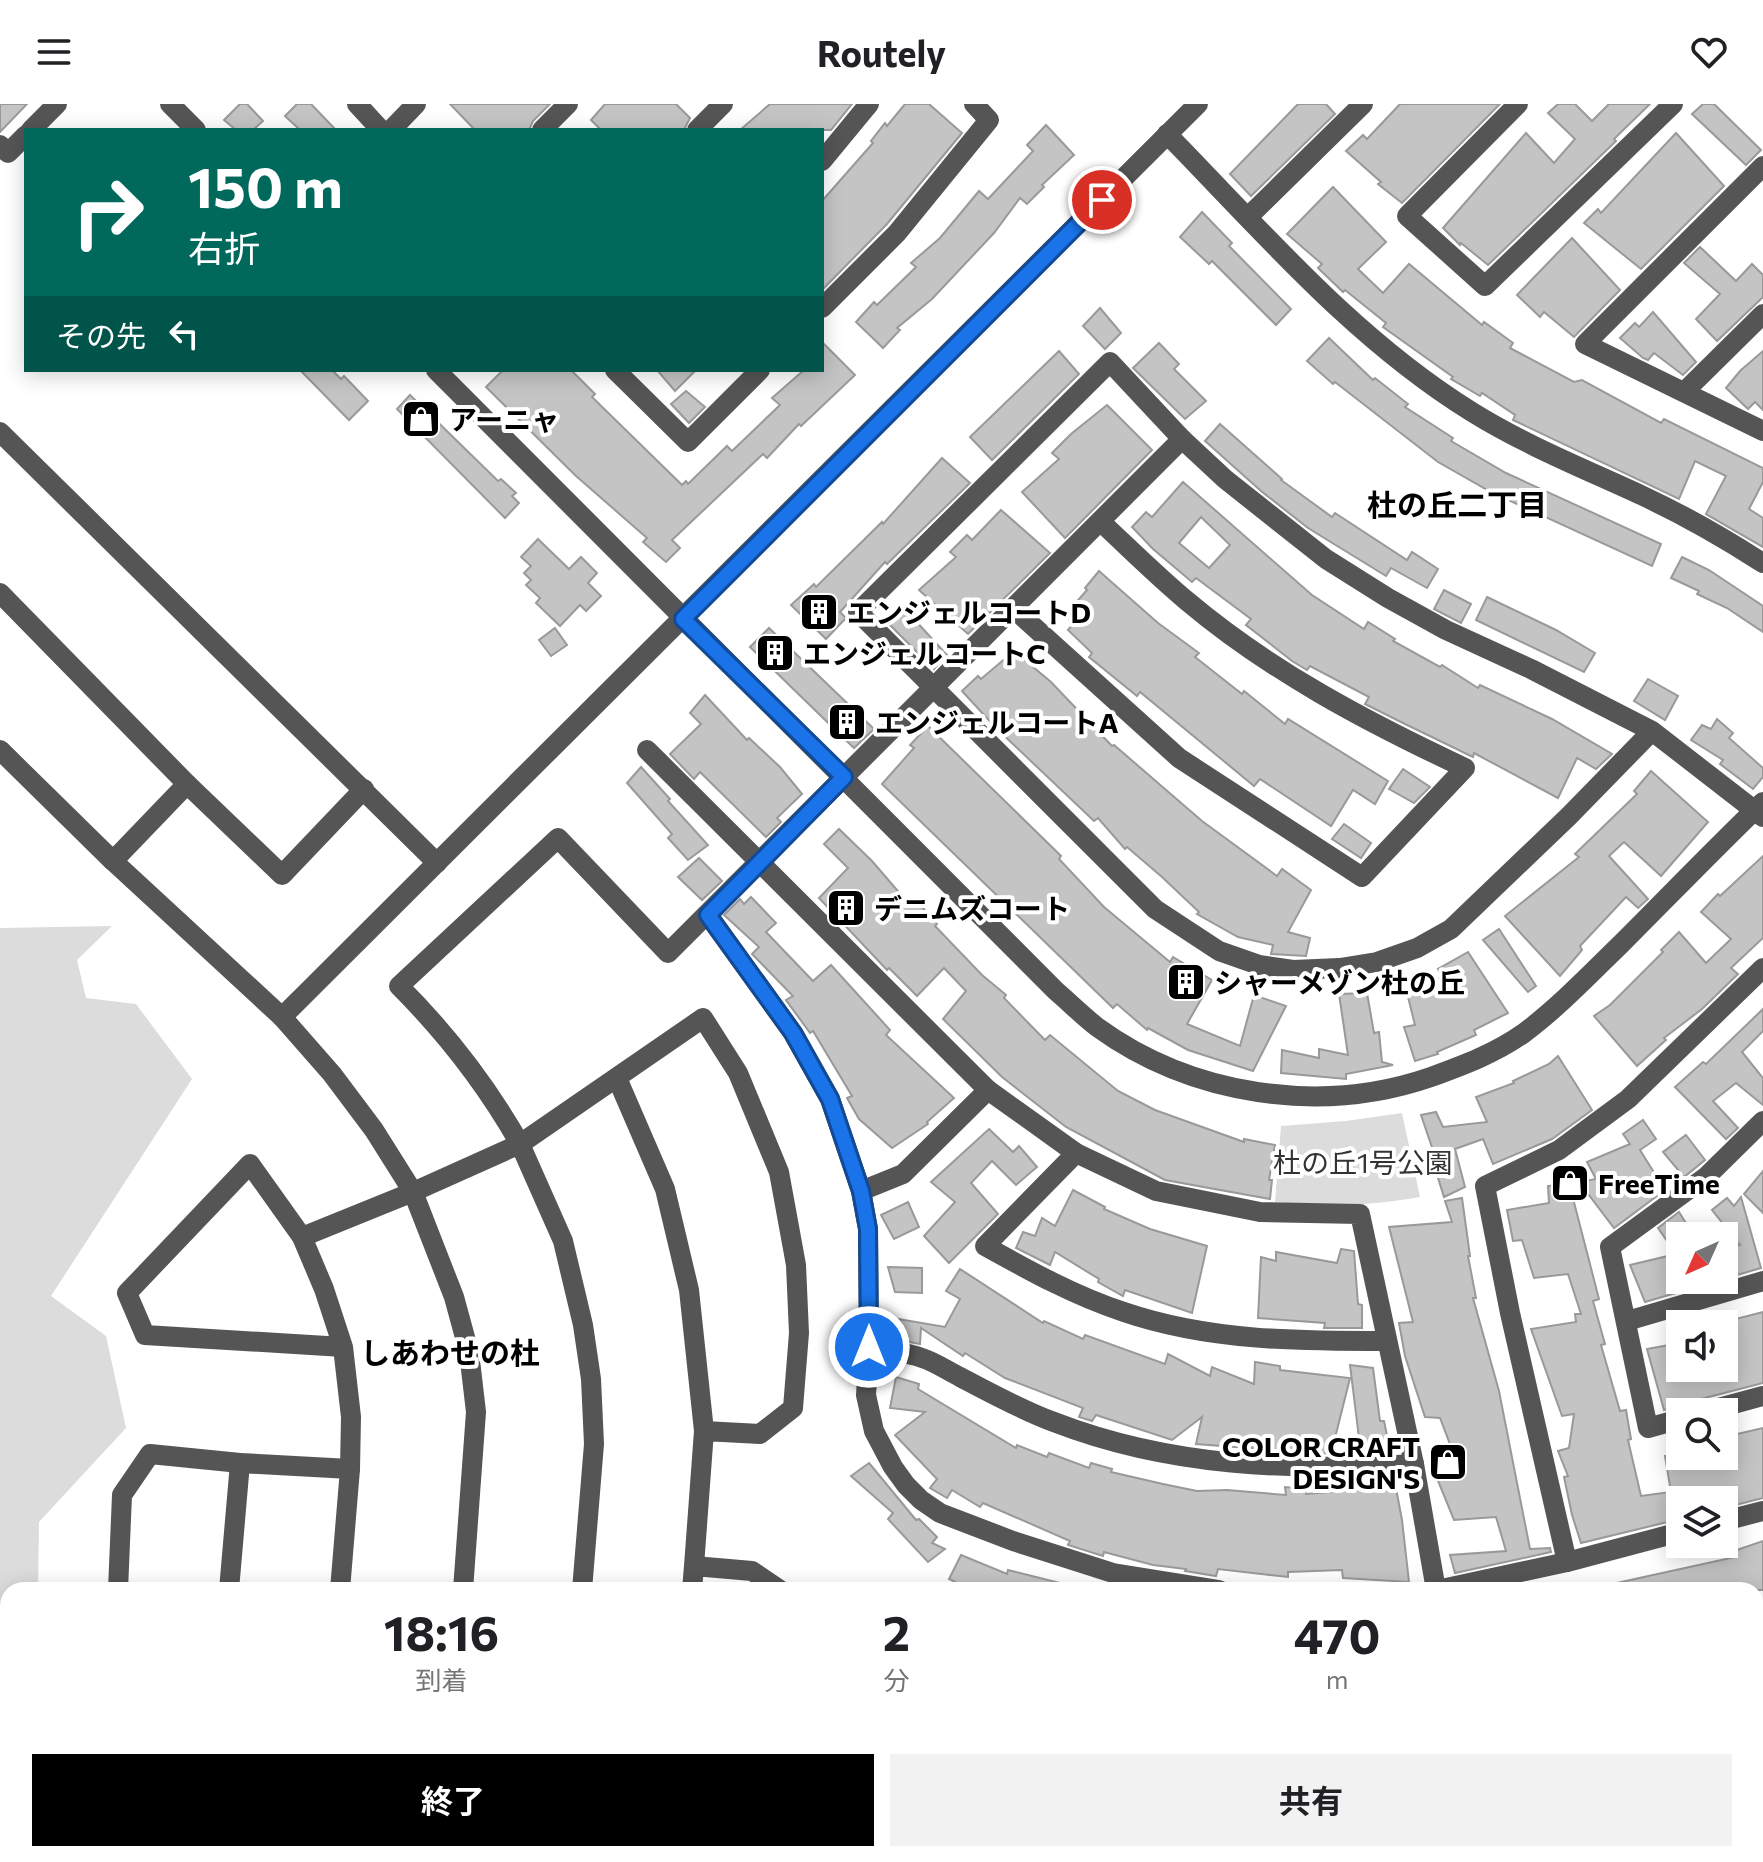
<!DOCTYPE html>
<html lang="ja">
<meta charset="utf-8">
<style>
body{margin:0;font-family:Commissioner,"Noto Sans JP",sans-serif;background:#f2f2f2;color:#202124;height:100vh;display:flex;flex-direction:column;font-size:30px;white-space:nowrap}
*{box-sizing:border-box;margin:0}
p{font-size:26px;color:#757577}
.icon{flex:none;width:44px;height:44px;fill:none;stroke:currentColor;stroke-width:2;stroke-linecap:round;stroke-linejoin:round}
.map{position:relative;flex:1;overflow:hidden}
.drawer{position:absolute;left:0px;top:1478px;width:1764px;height:280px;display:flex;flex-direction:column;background:#fff;border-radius:24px 24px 0 0;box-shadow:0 4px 20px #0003}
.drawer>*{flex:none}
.hud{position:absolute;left:24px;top:24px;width:800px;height:244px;border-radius:0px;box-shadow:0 4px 20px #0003;background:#00695c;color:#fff;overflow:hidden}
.needle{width:52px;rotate:225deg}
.fabs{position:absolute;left:1666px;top:1118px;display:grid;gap:16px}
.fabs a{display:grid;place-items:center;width:72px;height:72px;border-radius:0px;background:#fff;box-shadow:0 4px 20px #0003;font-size:40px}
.pin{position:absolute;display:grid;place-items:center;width:68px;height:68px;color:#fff;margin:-34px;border:4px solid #fff;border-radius:50%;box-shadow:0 2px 8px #0007}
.me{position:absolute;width:88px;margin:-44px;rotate:0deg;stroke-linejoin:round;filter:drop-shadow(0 0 6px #0008)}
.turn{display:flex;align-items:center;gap:28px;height:168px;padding:0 32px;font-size:36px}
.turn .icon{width:104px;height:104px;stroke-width:2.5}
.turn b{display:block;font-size:56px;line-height:68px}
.then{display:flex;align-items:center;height:76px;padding:0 32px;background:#0003;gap:16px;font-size:30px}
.eta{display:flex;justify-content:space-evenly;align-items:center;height:136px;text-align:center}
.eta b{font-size:48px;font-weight:700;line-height:56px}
.primary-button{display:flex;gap:16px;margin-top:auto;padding:16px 32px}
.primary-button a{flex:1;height:92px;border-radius:0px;background:#000;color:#fff;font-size:32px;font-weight:700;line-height:92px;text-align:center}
.primary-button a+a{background:#f2f2f2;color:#202124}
header{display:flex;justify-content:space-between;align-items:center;height:104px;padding:0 32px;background:#fff;font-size:36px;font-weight:700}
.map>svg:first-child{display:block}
.green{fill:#dcdcdc}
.building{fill:#c4c4c4;stroke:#999;stroke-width:2;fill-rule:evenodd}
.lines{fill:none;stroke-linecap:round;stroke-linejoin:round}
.minor{stroke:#555;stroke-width:20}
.route-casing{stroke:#114b97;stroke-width:20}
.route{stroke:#1a73e8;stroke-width:14}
.labels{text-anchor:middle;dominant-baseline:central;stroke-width:8;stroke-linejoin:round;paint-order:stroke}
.poi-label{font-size:28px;font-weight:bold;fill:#000;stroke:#fff;text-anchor:start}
.park-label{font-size:28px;fill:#333;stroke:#fff}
.neighbourhood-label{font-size:30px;font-weight:bold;fill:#000;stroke:#fff}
</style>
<header><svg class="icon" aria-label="menu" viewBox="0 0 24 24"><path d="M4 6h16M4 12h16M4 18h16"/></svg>Routely<svg class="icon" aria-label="heart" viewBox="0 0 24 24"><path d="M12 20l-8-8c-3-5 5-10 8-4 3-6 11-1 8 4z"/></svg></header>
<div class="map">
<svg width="1763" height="1758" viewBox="0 0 1763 1758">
<rect width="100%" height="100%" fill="#fff"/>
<g class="green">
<path d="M112,822L77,856L86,894L136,900L192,975L51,1192L106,1232L126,1324L39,1418L38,1486H8V1750H293L295,1758H0V824Z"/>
<path d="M1402,1009L1420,1093C1369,1102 1326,1103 1275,1098L1281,1022L1346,1017Z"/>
<path d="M967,1750H1109L1108,1758H963Z"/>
</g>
<g class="building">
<path d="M0,0H27L0,28Z"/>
<path d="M240,0H247L263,17L253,26H236L224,16Z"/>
<path d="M297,0H311L336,26H300L285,12Z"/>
<path d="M450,0H550L533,17L529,26H475Z"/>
<path d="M605,0H676L690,14L684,26H601L591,16Z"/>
<path d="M770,0H852L831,26H740Z"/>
<path d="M905,0H929L962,29L887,120L822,186V97L873,39L871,37L885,19L887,22Z"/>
<path d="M1298,0H1326L1335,10L1251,92L1230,70Z"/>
<path d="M1400,0H1500L1402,99L1378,80L1381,78L1346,47L1363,31L1367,35Z"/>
<path d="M1558,0H1575L1592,17L1609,0H1650L1614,35L1616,37L1488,161L1461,139L1460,141L1443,124L1526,29L1554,59L1575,35L1548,9Z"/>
<path d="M1703,0H1714L1761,46L1746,61L1692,10Z"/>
<path d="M1046,21L1074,51L1042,81L1044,83L1027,100L1020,94L994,129L932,195L897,224L900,226L883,244L856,218L874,198L877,201L916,163L911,159L940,134L979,87L988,95L1033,47L1027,41Z"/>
<path d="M1676,29L1724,82L1641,165L1584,119L1598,105L1601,109Z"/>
<path d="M1333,83L1386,138L1358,165L1383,189L1409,160L1482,221L1484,218L1513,239L1510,244L1574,278L1582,276L1661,319L1664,315L1763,364V378L1749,405L1763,414V443L1706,410L1726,372L1695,357L1679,395L1513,316L1515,311L1482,289L1480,292L1451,275L1453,273L1383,223L1386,219L1345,186L1343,188L1318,164L1322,160L1287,130Z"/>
<path d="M1202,108L1232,139L1229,142L1291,205L1276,221L1212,157L1209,160L1180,133Z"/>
<path d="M1572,134L1620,186L1574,233L1544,208L1540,213L1517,191Z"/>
<path d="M1700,143L1736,177L1752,160L1763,171V193L1717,237L1696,215L1720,190L1684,159Z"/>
<path d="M1100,204L1121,229L1105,245L1083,222Z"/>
<path d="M1653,208L1696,258L1683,271L1654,249L1648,256L1643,254L1620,234L1635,219L1639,223Z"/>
<path d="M1329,234L1373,276L1375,274L1408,300L1405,303L1453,334L1451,337L1506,369L1661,440L1652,462L1491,388L1438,358L1335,278L1333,280L1307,257Z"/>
<path d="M822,238L855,271L801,322L799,320L767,354L763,350L672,436L680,444L666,458L643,438L647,434L576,372L486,283L503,266H571L595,290L592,293L682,381L686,377L688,380L727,342L732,347L780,301L772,294L804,266H822Z"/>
<path d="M1159,239L1179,260L1174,265L1206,297L1185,315L1133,264Z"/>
<path d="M1059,247L1079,270L992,356L970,333Z"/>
<path d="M1763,247V306L1755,298L1748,305L1726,284L1740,267Z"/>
<path d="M300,266H332L341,275L344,272L368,297L349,316Z"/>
<path d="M657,266H696L675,287Z"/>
<path d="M686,287L705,303L689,319L671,300Z"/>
<path d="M410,291L498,377L501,375L516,389L512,392L519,399L505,414L397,305Z"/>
<path d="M1107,301L1152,346L1065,434L1022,388L1059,355L1052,349L1071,330Z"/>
<path d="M1220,320L1282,375L1281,376L1332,413L1335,409L1407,456L1412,448L1438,465L1427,484L1391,464L1386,472L1308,424L1261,387L1205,337Z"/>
<path d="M942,354L970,379L887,460L885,458L840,508L846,514L826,535L791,501L814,480L816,483L882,418L883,420Z"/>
<path d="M1183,378L1312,491L1364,525L1368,518L1395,535L1393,537L1440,563L1442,561L1478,584L1480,581L1552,615L1612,650L1596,665L1577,654L1558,694L1474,649L1473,653L1403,619L1365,600L1369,593L1310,562L1307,566L1292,557L1246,521L1251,515L1196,474L1192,478L1153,445L1132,423L1146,408L1152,413ZM1201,413L1230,441L1209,464L1179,439Z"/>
<path d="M1001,406L1050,449L968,530L919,486L956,453L950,448L967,431L972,436Z"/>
<path d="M538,435L569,465L581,453L597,469L588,479L601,492L586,507L580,501L560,522L536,499L540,494L526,481L531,476L524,469L531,462L521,453Z"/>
<path d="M1682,453L1709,466L1763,502V528L1727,504L1697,490L1699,487L1671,474Z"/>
<path d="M1099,467L1158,519L1199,549L1195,553L1242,590L1244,587L1285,620L1288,615L1388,677L1375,700L1353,686L1331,722L1260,675L1254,682L1140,588L1137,592L1089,553L1092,549L1068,526L1073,520L1065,511L1087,486L1085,484Z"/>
<path d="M1444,486L1471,500L1461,519L1434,505Z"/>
<path d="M1487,493L1556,526L1595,549L1584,568L1476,516Z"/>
<path d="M902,502L947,551L934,565L886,517Z"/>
<path d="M555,524L567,541L551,552L539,536Z"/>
<path d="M769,524L874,625L854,644L750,543Z"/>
<path d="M1014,547L1051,578L1112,642L1114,641L1202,717L1277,772L1282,765L1311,786L1288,828L1310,834L1306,852L1271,850L1273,841L1238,833L1197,810L1199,808L1162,773L1127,743L1125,745L1098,714L1094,717L996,624L962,587L978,572L981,575Z"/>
<path d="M1648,575L1678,592L1665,616L1634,597Z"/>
<path d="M705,591L747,636L749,634L780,663L802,690L777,714L781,718L766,733L700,668L694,675L670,650L701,620L690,609Z"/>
<path d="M1717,615L1733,629L1729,634L1763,664V673L1753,685L1720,660L1723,656L1691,636L1702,621L1711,625Z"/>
<path d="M928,622L1061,752L1059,755L1104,803L1170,858L1173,853L1212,876L1187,920L1240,942L1254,891L1286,902L1253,967L1188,946L1148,924L1147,926L1117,900L1113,904L882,680L914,644L910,641Z"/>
<path d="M641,663L670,695L668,697L708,741L688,756L668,734L672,730L627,679Z"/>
<path d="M1403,665L1430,683L1414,699L1389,685Z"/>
<path d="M1651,667L1708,718L1661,772L1624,738L1609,752L1648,795L1638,804L1626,793L1580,842L1582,846L1560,872L1505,812L1579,753L1575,750L1637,690L1634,687Z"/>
<path d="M1344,720L1371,739L1361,754L1332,735Z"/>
<path d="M839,725L872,757L909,800L915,795L937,820L935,822L982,871L1006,891L1004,894L1045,936L1050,931L1118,987L1155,1006L1244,1038V1035L1275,1041L1269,1076H1272L1270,1095L1165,1076L1066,1023L1002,973L943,915L966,887L944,864L917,892L889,864L887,866L819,794L848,764L824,740Z"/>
<path d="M1763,752V834L1731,864L1738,870L1702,905L1664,934L1666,936L1637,962L1594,912L1610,901L1663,848L1661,846L1679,828L1706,859L1731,835L1701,808L1718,790L1720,792Z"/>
<path d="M699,754L722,777L702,796L678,773Z"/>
<path d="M751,793L776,819L766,828L813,877L831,861L890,926L886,931L954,994L927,1018L928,1020L892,1044L859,1015L847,994L852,992L813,927L810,929L786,896L793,892L752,850L759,843L724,811L740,795L744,800Z"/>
<path d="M1499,825L1536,882L1528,888L1483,836Z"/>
<path d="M1468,848L1508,909L1474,926L1476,931L1437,948L1438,950L1415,957L1404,923L1415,921L1406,885L1442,873L1438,865Z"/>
<path d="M1367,889L1374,929L1379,928L1382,958L1393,961L1346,970V975L1281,969L1282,946L1319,954V945L1348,951L1339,890Z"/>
<path d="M1763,905V927L1742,948L1763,974V1001L1736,979L1713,997L1738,1024L1726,1035L1675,983L1703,958L1706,960Z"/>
<path d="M1558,952L1592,1006L1552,1035L1493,1060L1483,1035L1455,1045L1465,1083L1444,1093L1433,1058H1437L1421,1011L1436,1008L1443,1023L1487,1018L1476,993L1514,979L1513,977L1549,960Z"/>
<path d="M1643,1016L1656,1035L1640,1046L1665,1086L1614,1124L1579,1078L1596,1075L1587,1058L1630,1040L1623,1030Z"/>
<path d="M989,1025L1013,1048L1019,1042L1037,1063L1016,1081L992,1057L971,1079L998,1110L949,1159L924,1132L955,1098L931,1078Z"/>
<path d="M1686,1031L1705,1056L1684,1073L1663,1048Z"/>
<path d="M1763,1067V1109L1744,1090Z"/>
<path d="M1569,1079L1599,1195L1593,1197L1605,1240L1601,1241L1620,1307L1626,1306L1631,1335L1628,1336L1641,1392L1671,1388L1665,1352H1724V1333L1763,1324V1394L1724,1404V1396H1680V1415L1581,1439L1572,1411L1564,1373L1568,1372L1558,1347L1569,1344L1574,1310L1562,1312L1531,1225L1576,1218L1575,1210H1581L1568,1170L1534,1174L1522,1136L1513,1137L1507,1106L1549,1099L1548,1082Z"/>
<path d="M1073,1086L1105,1103L1104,1105L1150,1125L1207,1142L1192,1209L1125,1186L1123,1192L1098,1178L1099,1175L1055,1148L1050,1161L1016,1144L1023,1128L1035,1132L1042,1114L1055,1122Z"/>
<path d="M1741,1093L1761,1164L1737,1171L1727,1143L1740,1141L1712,1106L1727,1094L1734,1102Z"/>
<path d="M1462,1094L1470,1152H1468L1476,1194H1473L1499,1287L1530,1445L1550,1444L1551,1448L1455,1469L1450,1451L1506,1447L1496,1413L1454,1416L1434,1367L1431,1345L1451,1343L1440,1314L1425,1313L1405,1252L1399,1219L1413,1218L1389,1123L1452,1118L1445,1097Z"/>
<path d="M908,1098L919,1123L894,1135L881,1111Z"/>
<path d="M1679,1108L1694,1132H1680V1176H1720L1645,1198L1630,1161L1676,1150L1658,1124Z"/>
<path d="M1341,1145L1354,1147L1358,1200L1362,1201V1224H1324L1325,1219L1258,1214L1261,1153L1276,1157V1148L1337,1159Z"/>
<path d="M888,1163L922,1164V1189L895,1188Z"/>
<path d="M960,1165L1043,1219L1044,1217L1083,1235L1085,1231L1165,1260L1168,1250L1210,1272L1212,1263L1254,1280L1255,1258L1280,1262V1266L1350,1274L1331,1350L1196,1340L1202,1313L1172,1336L1096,1311L1092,1317L1079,1313L1083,1304L1005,1274L965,1249L963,1252L921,1224L920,1240L889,1234L892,1214L945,1223L960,1195L946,1187Z"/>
<path d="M1763,1208V1279L1701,1295L1686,1304L1677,1302L1664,1306L1647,1245L1680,1239V1264H1688L1690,1272L1724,1264V1218Z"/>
<path d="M1350,1261L1373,1264L1380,1317H1384L1389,1341L1360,1342Z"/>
<path d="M896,1273L919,1280L918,1285L1016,1344L1017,1341L1047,1353L1049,1349L1089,1364L1091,1359L1112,1365L1111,1368L1163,1380L1197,1387L1227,1386L1286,1391L1285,1383L1306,1385V1390L1370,1385L1369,1381L1395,1379L1402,1416L1409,1478L1343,1474L1342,1466L1288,1468V1473L1218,1465L1216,1472L1185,1467L1186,1465L1153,1461L1104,1448L1103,1452L1068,1441L1070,1437L983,1399L980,1403L952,1386L947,1394L930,1384L937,1375L895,1331L925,1308L890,1304Z"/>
<path d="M869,1359L916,1416L919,1415L937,1433L932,1439L945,1445L928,1458L888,1415L893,1409L851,1372Z"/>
<path d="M1763,1437V1486H1613L1612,1480L1735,1453L1734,1447Z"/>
<path d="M961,1451L1007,1470L1008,1466L1064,1480L1063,1486H972L949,1475Z"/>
</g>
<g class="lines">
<g class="minor">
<path d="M170,0L196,26"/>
<path d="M357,0L381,26"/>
<path d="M1518,0L1407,112L1485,182L1673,0"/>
<path d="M31,26L57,0"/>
<path d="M391,26L416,0"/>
<path d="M542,26L568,0"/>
<path d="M697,26L723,0"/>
<path d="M1167,30C1263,128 1354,235 1472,308C1525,341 1585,365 1641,391C1684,411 1724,434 1763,459"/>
<path d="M0,41L8,49L26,31"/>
<path d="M822,57L869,0"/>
<path d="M1763,62L1585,240L1763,327"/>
<path d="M1248,113L1363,0"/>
<path d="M822,204L897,129L989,16L974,0"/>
<path d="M436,266L1056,887C1070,899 1083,912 1097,923C1192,992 1321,1011 1431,973C1464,961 1496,949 1524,929C1560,902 1590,870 1622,839C1669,792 1715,744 1763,698"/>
<path d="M615,266L688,338L760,266"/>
<path d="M1684,288L1763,210"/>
<path d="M0,328L437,759"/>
<path d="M0,489L187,680"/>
<path d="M1014,505L1179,654L1362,773L1465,664C1367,618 1270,567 1187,497C1157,472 1129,444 1101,418"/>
<path d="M1652,627L1569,712L1451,825L1417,844L1377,858L1340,864L1293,866L1259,861L1219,847L1155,805L858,508L1110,258L1182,335L1225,375L1326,455L1388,494L1446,526L1531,565L1652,627L1763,713"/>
<path d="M0,646L113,757L282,913"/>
<path d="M647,646L988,986L903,1070L861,1087"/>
<path d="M113,757L187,680L282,771L364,685"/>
<path d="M708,811L793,929L830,995L861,1087L868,1125L869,1243L866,1291L874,1327L893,1363L906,1381L921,1396L940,1409L1013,1437L1113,1469L1219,1486"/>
<path d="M617,974L665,1085L689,1186L704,1327"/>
<path d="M988,986L1076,1049L1156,1087L1260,1108L1360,1110L1414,1360L1436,1486"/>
<path d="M1076,1049L985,1142C1030,1167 1075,1192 1124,1208C1209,1237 1298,1237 1386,1237"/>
<path d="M302,1133L413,1088L520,1040L563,1137L583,1221L591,1275L594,1340L582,1486"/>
<path d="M1627,1217L1763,1177"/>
<path d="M343,1243L145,1231L127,1189L250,1060L302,1133L324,1185L343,1243L351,1313L350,1365"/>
<path d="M869,1243C886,1247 906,1248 922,1254C935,1258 948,1267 960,1273C991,1289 1021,1306 1054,1318C1170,1363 1291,1367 1414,1360"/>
<path d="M1704,1308L1763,1292"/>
<path d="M1680,1315L1648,1324L1610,1143L1707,1072L1763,1017"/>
<path d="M1724,1417L1763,1407"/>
<path d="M1567,1458L1510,1209L1485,1082L1559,1046L1628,995L1763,864"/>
<path d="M694,1462L704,1327L760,1330L793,1304L799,1229L796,1161L779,1068L738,969L703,914L520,1040C487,982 446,929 399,882L558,734L668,849L1182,335"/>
<path d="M118,1486L122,1391L150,1350L240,1359L350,1365L340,1486"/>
<path d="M229,1486L240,1359"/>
<path d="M463,1486L476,1308L469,1248L454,1193L413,1088L374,1026L332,970L282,913L1198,0"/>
<path d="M692,1486L694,1462L752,1467L780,1486"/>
<path d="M1437,1486L1567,1458L1680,1428"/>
<path d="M1756,1531L1763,1529"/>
<path d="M1756,1657L1763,1654"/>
<path d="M385,1758L425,1750"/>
<path d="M669,1758L670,1750"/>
<path d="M782,1758L783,1750"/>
<path d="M895,1758L896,1750"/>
</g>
</g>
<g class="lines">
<defs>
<path id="route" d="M869,1243L868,1125L861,1087L830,995L793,929L708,811L844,673L683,515L1102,96"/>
</defs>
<use href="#route" class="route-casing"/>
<use href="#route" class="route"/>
</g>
<defs>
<symbol id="shop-square" viewBox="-11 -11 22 22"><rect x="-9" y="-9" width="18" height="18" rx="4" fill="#000" stroke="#fff"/><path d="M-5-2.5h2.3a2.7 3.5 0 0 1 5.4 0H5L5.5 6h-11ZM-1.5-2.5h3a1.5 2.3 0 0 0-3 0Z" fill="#fff"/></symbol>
<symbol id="building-square" viewBox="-11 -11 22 22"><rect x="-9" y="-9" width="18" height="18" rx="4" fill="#000" stroke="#fff"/><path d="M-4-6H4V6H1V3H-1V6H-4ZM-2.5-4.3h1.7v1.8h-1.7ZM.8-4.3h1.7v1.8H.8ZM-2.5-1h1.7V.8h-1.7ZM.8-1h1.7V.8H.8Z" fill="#fff"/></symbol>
</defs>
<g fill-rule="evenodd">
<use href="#shop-square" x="399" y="293" width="44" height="44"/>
<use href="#building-square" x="797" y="486" width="44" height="44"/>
<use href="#building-square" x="753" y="527" width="44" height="44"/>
<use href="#building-square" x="825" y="596" width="44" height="44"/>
<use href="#building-square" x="824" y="782" width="44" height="44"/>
<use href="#building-square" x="1164" y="856" width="44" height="44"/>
<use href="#shop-square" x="1548" y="1057" width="44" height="44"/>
<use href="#shop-square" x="1426" y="1336" width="44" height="44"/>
</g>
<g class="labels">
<g class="poi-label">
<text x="449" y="315">アーニャ</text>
<text x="847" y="508">エンジェルコートD</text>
<text x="803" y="549">エンジェルコートC</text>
<text x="875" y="618">エンジェルコートA</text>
<text x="874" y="804">デニムズコート</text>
<text x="1214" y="878">シャーメゾン杜の丘</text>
<text x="1598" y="1079">FreeTime</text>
<text x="1420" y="1342" text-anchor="end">COLOR CRAFT<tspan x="1420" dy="32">DESIGN'S</tspan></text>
</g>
<g class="park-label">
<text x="1363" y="1058">杜の丘1号公園</text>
</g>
<g class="neighbourhood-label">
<text x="1457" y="399">杜の丘二丁目</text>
<text x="450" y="1247">しあわせの杜</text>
</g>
</g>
</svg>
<div class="fabs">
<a><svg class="needle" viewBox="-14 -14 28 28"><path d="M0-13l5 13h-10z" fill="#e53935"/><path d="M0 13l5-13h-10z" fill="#757577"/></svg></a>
<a><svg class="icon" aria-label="sound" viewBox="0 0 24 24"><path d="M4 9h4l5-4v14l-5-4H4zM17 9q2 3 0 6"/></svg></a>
<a><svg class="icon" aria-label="search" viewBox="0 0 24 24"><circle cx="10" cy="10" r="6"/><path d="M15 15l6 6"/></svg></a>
<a><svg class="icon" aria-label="layers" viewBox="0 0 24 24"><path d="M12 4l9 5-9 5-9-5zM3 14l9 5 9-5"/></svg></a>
</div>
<div class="pin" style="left:1102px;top:96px;background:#d93025"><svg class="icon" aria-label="arrive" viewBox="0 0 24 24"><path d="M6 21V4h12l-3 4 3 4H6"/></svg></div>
<svg class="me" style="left:869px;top:1243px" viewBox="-20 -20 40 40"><circle r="17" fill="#1a73e8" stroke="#fff" stroke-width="3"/><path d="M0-11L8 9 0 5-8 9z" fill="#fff"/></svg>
<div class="hud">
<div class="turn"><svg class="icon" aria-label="right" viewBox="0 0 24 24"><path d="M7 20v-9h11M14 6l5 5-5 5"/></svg><div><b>150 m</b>右折</div></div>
<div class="then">その先<svg class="icon" aria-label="left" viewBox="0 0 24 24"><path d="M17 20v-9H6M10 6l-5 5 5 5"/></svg></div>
</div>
<section class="drawer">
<div class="eta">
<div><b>18:16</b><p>到着</p></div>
<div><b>2</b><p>分</p></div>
<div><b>470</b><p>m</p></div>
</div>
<div class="primary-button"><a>終了</a><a>共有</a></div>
</section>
</div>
